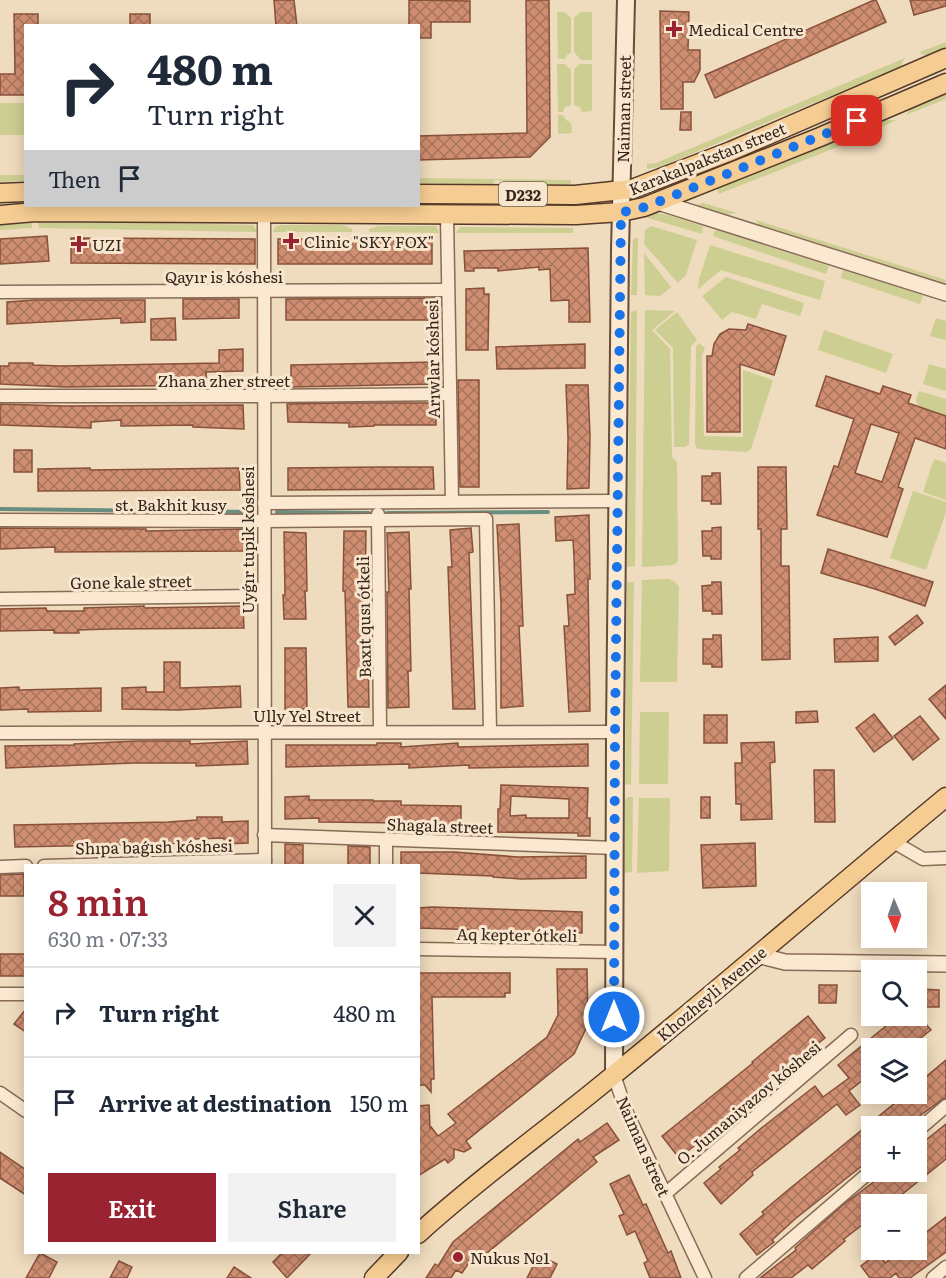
<!DOCTYPE html>
<meta charset="utf-8">
<style>
body{margin:0;font-family:Literata,serif;background:#f2f2f3;color:#1f2937;height:100vh;display:flex;flex-direction:column;font-size:22px;white-space:nowrap}
*{box-sizing:border-box;margin:0}
p{font-size:20px;color:#747a83}
.icon{flex:none;width:33px;height:33px;fill:none;stroke:currentColor;stroke-width:2;stroke-linecap:round;stroke-linejoin:round}
.map{position:relative;flex:1;overflow:hidden}
.sheet{position:absolute;left:24px;top:864px;width:396px;height:390px;display:flex;flex-direction:column;background:#fff;border-radius:0px;box-shadow:0 3px 15px #0003}
.sheet>*{flex:none}
.hud{position:absolute;left:24px;top:24px;width:396px;height:183px;border-radius:0px;box-shadow:0 3px 15px #0003;background:#fff;color:#1f2937;overflow:hidden}
.needle{width:39px;rotate:178deg}
.fabs{position:absolute;left:861px;top:882px;display:grid;gap:12px}
.fabs a{display:grid;place-items:center;width:66px;height:66px;border-radius:0px;background:#fff;box-shadow:0 3px 15px #0003;font-size:30px}
.pin{position:absolute;display:grid;place-items:center;width:51px;height:51px;color:#fff;margin:-26px;border-radius:12px;box-shadow:0 3px 9px #0006}
.me{position:absolute;width:66px;margin:-33px;rotate:0deg;stroke-linejoin:round;filter:drop-shadow(0 0 4px #0008)}
.turn{display:flex;align-items:center;gap:21px;height:126px;padding:0 24px;font-size:27px}
.turn .icon{width:78px;height:78px;stroke-width:2.5}
.turn b{display:block;font-size:42px;line-height:51px}
.then{display:flex;align-items:center;height:57px;padding:0 24px;background:#0003;gap:12px;font-size:22px}
.round{display:grid;place-items:center;flex:none;width:63px;height:63px;border-radius:0px;background:#f2f2f3}
.summary{display:flex;align-items:center;justify-content:space-between;height:102px;padding:0 24px}
h1{font-size:36px;font-weight:600;line-height:45px;color:#992331}
.cta{display:flex;gap:12px;margin-top:auto;padding:12px 24px}
.cta a{flex:1;height:69px;border-radius:0px;background:#992331;color:#fff;font-size:24px;font-weight:600;line-height:69px;text-align:center}
.cta a+a{background:#f2f2f3;color:#1f2937}
ul{padding:0;list-style:none}
li{display:flex;align-items:center;gap:18px;height:90px;padding:0 24px;border-top:2px solid #e0e1e3}
li div{flex:1}
li b{display:block;font-size:22px}
li em{font-style:normal}
.map>svg:first-child{display:block}
.grass{fill:#cdce91}
.lines{fill:none;stroke-linecap:round;stroke-linejoin:round}
.stream{stroke:#688e81;stroke-width:4}
.building{fill:url(#building-cross-hatch);stroke:#88513a;stroke-width:1.5;fill-rule:evenodd}
.minor-casing{stroke:#886b56;stroke-width:15}
.tertiary-casing{stroke:#886b56;stroke-width:18}
.secondary-casing{stroke:#694c39;stroke-width:20}
.primary-casing{stroke:#553a2a;stroke-width:21}
.minor{stroke:#fae9d0;stroke-width:12}
.tertiary{stroke:#fae9d0;stroke-width:15}
.secondary{stroke:#fae9d0;stroke-width:16}
.primary{stroke:#f5cc92;stroke-width:18}
.route{stroke:#1a73e8;stroke-width:10;stroke-dasharray:0 18}
.poi-dot{fill:#992331;stroke:#f7e6cd;stroke-width:2}
.labels{text-anchor:middle;dominant-baseline:central;stroke-width:6;stroke-linejoin:round;paint-order:stroke}
.shield{fill:#f7e6cd;stroke:#705f50;stroke-width:1.5}
.shield-label{font-size:15px;font-weight:bold;fill:#36251b}
.poi-label{font-size:16px;fill:#36251b;stroke:#f7e6cd;text-anchor:start}
.street-label{font-size:16px;fill:#36251b;stroke:#f7e6cd}
</style>
<div class="map">
<svg width="946" height="1278" viewBox="0 0 946 1278">
<defs>
<pattern id="building-cross-hatch" width="8" height="8" patternUnits="userSpaceOnUse" patternTransform="scale(1.5)"><rect width="8" height="8" fill="#cf8e71"/><path d="M0 0l8 8M0 8l8-8" fill="none" stroke="#a9745c"/></pattern>
</defs>
<rect width="100%" height="100%" fill="#efdbbd"/>
<g class="grass">
<path d="M557,12H564L571,18V53L567,55L565,59H558Z"/>
<path d="M580,12H592V60H581L574,52V18Z"/>
<path d="M946,42V49L930,55H923L920,52Z"/>
<path d="M905,58L900,67L660,167L647,169V164L656,163Z"/>
<path d="M557,64H565L571,70V105L565,107L563,112H558Z"/>
<path d="M580,64H592V111L582,112L580,107L574,105V69Z"/>
<path d="M946,92V99L906,115L911,107Z"/>
<rect x="0" y="103" width="25" height="32"/>
<path d="M558,115H563L566,120L571,123L572,133L558,134Z"/>
<path d="M882,120H897L832,149L719,194L717,188L838,140Z"/>
<path d="M0,175H25V181L0,182Z"/>
<path d="M419,178L571,180V186L509,185V181L494,180L493,185L419,183Z"/>
<path d="M703,203L737,213L725,215L695,206Z"/>
<path d="M655,213L668,215L703,226L702,234L648,218V214Z"/>
<path d="M756,220L946,280V283L759,225Z"/>
<path d="M32,223V228L0,230V224Z"/>
<path d="M38,223H158L253,225L258,232L39,228Z"/>
<path d="M281,225H343L352,229V232H273L275,227Z"/>
<path d="M378,226H436L439,233L369,232V229Z"/>
<path d="M651,226L697,240L686,275L678,283L644,244L645,230Z"/>
<path d="M460,227L573,228V233H456Z"/>
<path d="M715,230L720,231L829,266L826,274L713,236Z"/>
<path d="M638,238L637,295H631L633,239Z"/>
<path d="M710,245L825,281L820,300L721,270L698,289L699,279Z"/>
<path d="M644,253L671,287L660,296L645,295Z"/>
<path d="M843,270L923,295L920,304L841,278Z"/>
<path d="M726,277L804,303L800,316L762,304L756,319L732,312L722,320L702,296Z"/>
<path d="M637,310L635,566L627,567L631,312Z"/>
<path d="M645,310L675,311L652,330L670,349L672,457L677,462L678,556V561L674,565L642,567Z"/>
<path d="M677,312L697,340L691,346L689,444L685,447H674L673,348L655,330Z"/>
<path d="M936,318L946,321V340L930,336Z"/>
<path d="M824,330L893,354L886,373L818,350Z"/>
<path d="M699,343L705,348L702,356L704,436L743,437V370L773,380L751,449L746,452L698,449L695,445L696,347Z"/>
<path d="M929,364L946,369V391L923,384Z"/>
<path d="M919,391L946,399V417L919,408L916,400Z"/>
<path d="M934,459L946,463V500L923,492Z"/>
<path d="M913,491L946,502V512L926,570L890,558Z"/>
<path d="M669,579L675,582L679,587L677,682H640L642,580Z"/>
<path d="M627,582H634L631,785L625,784Z"/>
<path d="M640,712H669L668,784H639Z"/>
<path d="M628,797H633L632,872L624,873L625,800Z"/>
<path d="M639,798H670L669,871L637,873Z"/>
</g>
<g class="lines">
<g class="stream">
<path d="M0,509L253,512"/>
<path d="M277,512L369,513"/>
<path d="M387,513L548,512"/>
</g>
</g>
<g class="building">
<path d="M274,0H294L297,26H276Z"/>
<path d="M409,0L470,1V22H431V38H418V26H409Z"/>
<path d="M526,0H549L550,137L530,157L418,160V136L527,133Z"/>
<path d="M874,0H876L886,22L715,98L705,75Z"/>
<path d="M910,0H946V6L914,15Z"/>
<path d="M660,11L689,12L688,50H700V70L694,82H683V109H661Z"/>
<path d="M14,14H38V26H26V95H0V74H15Z"/>
<rect x="130" y="14" width="20" height="12"/>
<path d="M681,112H691V130H680Z"/>
<path d="M47,236L49,261L0,264V239Z"/>
<path d="M71,238L255,239V264L71,263Z"/>
<rect x="278" y="239" width="154" height="25"/>
<path d="M588,248L590,322H569V300L551,301L550,269L539,270V267L498,271V268H474V271H465L464,251Z"/>
<path d="M484,288V294H489L488,350H466V289Z"/>
<path d="M435,298V320H286V299Z"/>
<path d="M183,299H239V318L183,319Z"/>
<path d="M34,300H145V322L121,323V318L7,324V302Z"/>
<path d="M175,318L176,340H151V319Z"/>
<path d="M748,324L786,336L774,375L740,364V432H707V356H712L714,344L720,334L729,329L746,330Z"/>
<path d="M585,344V368L497,369L496,347Z"/>
<path d="M243,349V371L206,372L207,385L65,387L0,384V366H9V363H33V365L61,366L219,363V350Z"/>
<path d="M437,362V384L291,387V365Z"/>
<path d="M826,376L880,394L883,386L911,395L908,403L946,416V449L915,438L898,487L903,489L887,537L817,515L834,466L838,467L854,419L816,406ZM871,424L899,433L882,482L855,473Z"/>
<path d="M458,380H479V487H460Z"/>
<path d="M566,385H588L590,436L589,488L567,489L568,438Z"/>
<path d="M340,403H436V425H374V426L349,427V423L288,422L287,404Z"/>
<path d="M0,404L64,406L243,405L244,429L193,427V425L121,426V420L91,422V428L0,425Z"/>
<rect x="14" y="450" width="18" height="22"/>
<path d="M381,467H433L434,489L288,490V468Z"/>
<path d="M758,467H786L787,529H781V566H789L790,659L762,660L761,529H758Z"/>
<path d="M90,468V470L239,468L240,490L38,491V469Z"/>
<path d="M712,473H720L721,504H711V501H702V476H712Z"/>
<path d="M589,515L590,579H588L590,711L569,712L564,626H569L567,595L575,594L574,557L573,540L556,541L555,517Z"/>
<path d="M519,524L523,626H519L523,706L501,708V603L497,525Z"/>
<path d="M721,527V559H711V556H703L702,531H712V528Z"/>
<path d="M0,528L146,529V531L243,529L244,551L55,552V547L0,549Z"/>
<path d="M471,528L473,552L469,553L475,709H453L448,567H452L450,530Z"/>
<path d="M344,531H366L365,595H367L369,707H348L345,591H343Z"/>
<path d="M284,532L306,533L307,591H305L306,619H284L283,595H285Z"/>
<path d="M409,532L411,589H409L411,671H408L409,707L388,708L387,592H389L387,533Z"/>
<path d="M828,549L933,582L925,606L875,589L821,573Z"/>
<path d="M712,582H721L722,614H712V611H703L702,586L712,585Z"/>
<path d="M144,606V608L243,606L244,628L109,629L78,630L79,633H54V630L0,631V609L46,608L47,611H84V608Z"/>
<path d="M917,615L923,623L895,645L889,637Z"/>
<path d="M713,635H721L722,667H712V664H703V639H713Z"/>
<path d="M878,637V661L835,662L834,639Z"/>
<path d="M285,648H306L307,709H285Z"/>
<path d="M164,662H180V688L240,686L241,707L178,710L122,709V688L146,687V692H164Z"/>
<path d="M946,685V719L929,699Z"/>
<path d="M19,687V690L101,688V711L28,712V709L0,710V688Z"/>
<path d="M817,711L818,722L796,723V712Z"/>
<path d="M874,714L893,738L874,752L856,728Z"/>
<rect x="704" y="715" width="23" height="28"/>
<path d="M920,716L939,739L913,760L894,736Z"/>
<path d="M138,741H190V744L247,741L248,764L196,766V763H134L6,768L5,746L74,745V744Z"/>
<path d="M774,742L775,762L770,763L772,819L741,820V804H736L735,763H742L741,743Z"/>
<path d="M377,743H401V747L458,743V747L588,744V766L469,768V765L409,768V764L286,767V745H377Z"/>
<path d="M814,770H834L835,822H815Z"/>
<path d="M501,785L588,788L587,818H590V836H578V833L498,832V809H500ZM511,796L569,799V818H526V815L510,816Z"/>
<path d="M309,796V800H373V801H401V805L461,806V828L408,827V823L319,822V818L285,819V797Z"/>
<rect x="701" y="797" width="9" height="21"/>
<path d="M197,817H222V822L248,821V843L224,844V838L192,839L193,842L165,844L15,847L14,825L168,822L197,820Z"/>
<path d="M755,843L756,886L703,888L701,845Z"/>
<path d="M285,844L303,845V866H285Z"/>
<path d="M348,846L370,847V866H348Z"/>
<path d="M401,852H454L518,857L586,856V878L521,879L493,877V876L418,873V866H401Z"/>
<path d="M24,874V896H0V875Z"/>
<path d="M432,907L582,912V933L418,928V908Z"/>
<rect x="0" y="954" width="26" height="22"/>
<path d="M557,969H587L588,1024L574,1054L466,1141L471,1148L464,1152L454,1149V1158L448,1163L445,1159L418,1176V1106L429,1105L430,1128L431,1127L438,1136L456,1123L448,1114L547,1037L558,1015Z"/>
<path d="M418,973H510V993H505V997H432L434,1079H431V1092L425,1085H418Z"/>
<path d="M819,985H837L836,1003H819Z"/>
<path d="M921,989L939,990V1007H921Z"/>
<path d="M26,1009V1032L14,1024Z"/>
<path d="M808,1016L825,1038L766,1086L767,1088L679,1158L662,1136L753,1063L752,1062Z"/>
<path d="M905,1016H919L931,1030L914,1043L912,1041L902,1048H872V1073L849,1091L860,1105L846,1115L837,1104L752,1172L753,1175L721,1204L704,1183L721,1169L719,1167L740,1150L738,1148L759,1130L815,1086L823,1097L849,1078L838,1065L892,1021L894,1024Z"/>
<path d="M946,1060V1097L914,1120L915,1122L910,1126H872V1158L795,1219L772,1240L774,1242L757,1255L740,1234L764,1214L762,1212L788,1190L901,1098L898,1094H916V1085Z"/>
<path d="M607,1123L619,1140L593,1157L597,1162L481,1258L476,1252L462,1273L456,1270L451,1278H426L435,1264L438,1266L453,1242L578,1139L580,1142Z"/>
<path d="M946,1124V1159L890,1204H872V1229L866,1222L844,1239L845,1241L812,1269L808,1265L791,1278H760L796,1250L795,1248L844,1204L887,1172H916V1148Z"/>
<path d="M0,1152L26,1170V1195L0,1178Z"/>
<path d="M629,1175L643,1205L646,1204L668,1253L671,1251L681,1278H650L644,1263L648,1261L635,1231L627,1235L619,1216L624,1214L610,1184Z"/>
<path d="M946,1217V1252L910,1278H899L896,1273L890,1278H870L861,1266L878,1253L885,1263L902,1250H916V1240Z"/>
<path d="M283,1252H312L287,1278L273,1262Z"/>
<path d="M40,1253L57,1262L49,1278H26Z"/>
<path d="M539,1255L557,1264L550,1278H527Z"/>
<path d="M119,1261L132,1267L127,1278H110Z"/>
<path d="M234,1267L251,1278H227Z"/>
</g>
<g class="lines">
<defs>
<g id="minor">
<path d="M264,214L265,866"/>
<path d="M447,216L452,501"/>
<path d="M0,292L447,290"/>
<path d="M0,396H264L449,394"/>
<path d="M264,503L617,501"/>
<path d="M378,514L380,732"/>
<path d="M0,520L264,521L486,519L490,732"/>
<path d="M0,599L263,596"/>
<path d="M0,733L615,732"/>
<path d="M264,835L615,848"/>
<path d="M892,841L923,859L946,858"/>
<path d="M44,866L265,860"/>
<path d="M386,866V839"/>
<path d="M0,867L26,866"/>
<path d="M418,949L615,952"/>
<path d="M0,994H26"/>
<path d="M614,1075L626,1111L705,1278"/>
<path d="M0,1093L26,1111"/>
<path d="M916,1132L946,1106"/>
<path d="M665,1194L851,1035"/>
<path d="M746,1278L872,1170"/>
<path d="M933,1278L946,1267"/>
</g>
<g id="tertiary">
<path d="M658,202L946,293"/>
<path d="M757,955L785,962L946,964"/>
</g>
<path id="secondary" d="M614,1075L615,732L620,250L626,0"/>
<g id="primary">
<path d="M0,193L26,192"/>
<path d="M418,194L575,195L632,189L731,151L946,58"/>
<path d="M0,215L35,212L576,215L621,212L644,207L820,137L946,83"/>
<path d="M418,1234C478,1179 543,1133 605,1082C720,989 832,891 946,797"/>
<path d="M374,1278L399,1252"/>
</g>
</defs>
<use href="#minor" class="minor-casing"/>
<use href="#tertiary" class="tertiary-casing"/>
<use href="#secondary" class="secondary-casing"/>
<use href="#primary" class="primary-casing"/>
<use href="#minor" class="minor"/>
<use href="#tertiary" class="tertiary"/>
<use href="#secondary" class="secondary"/>
<use href="#primary" class="primary"/>
</g>
<g class="lines">
<path class="route" d="M614,1017L615,732L621,212L637,210L658,202L857,121"/>
</g>
<g class="poi-dot">
<path d="M671 20h6v6h6v6h-6v6h-6v-6h-6v-6h6z"/>
<path d="M288 232h6v6h6v6h-6v6h-6v-6h-6v-6h6z"/>
<path d="M76 235h6v6h6v6h-6v6h-6v-6h-6v-6h6z"/>
<circle cx="458" cy="1257" r="6"/>
</g>
<g class="labels">
<rect class="shield" x="499" y="182" width="48" height="24" rx="4.5"/>
<g class="shield-label">
<text x="523" y="194">D232</text>
</g>
<g class="poi-label">
<text x="688" y="29">Medical Centre</text>
<text x="304" y="241">Clinic "SKY FOX"</text>
<text x="92" y="244">UZI</text>
<text x="470" y="1257">Nukus №1</text>
</g>
<g class="street-label">
<text transform="translate(623 109) rotate(-89)">Naiman street</text>
<text transform="translate(707 158) rotate(-22)">Karakalpakstan street</text>
<text x="224" y="276">Qayır is kóshesi</text>
<text transform="translate(432 359) rotate(-91)">Arıwlar kóshesi</text>
<text x="224" y="380">Zhana zher street</text>
<text x="171" y="504">st. Bakhit kusy</text>
<text transform="translate(247 540) rotate(-90)">Uyǵır tupik kóshesi</text>
<text transform="translate(131 581) rotate(-1)">Gone kale street</text>
<text transform="translate(363 617) rotate(-91)">Baxıt qusı ótkeli</text>
<text x="307" y="715">Ully Yel Street</text>
<text transform="translate(440 825) rotate(2)">Shagala street</text>
<text transform="translate(154 846) rotate(-1)">Shıpa baǵısh kóshesi</text>
<text transform="translate(517 934) rotate(1)">Aq kepter ótkeli</text>
<text transform="translate(711 993) rotate(-40)">Khozheyli Avenue</text>
<text transform="translate(748 1102) rotate(-40)">O. Jumaniyazov kóshesi</text>
<text transform="translate(644 1146) rotate(66)">Naiman street</text>
</g>
</g>
</svg>
<div class="fabs">
<a><svg class="needle" viewBox="-14 -14 28 28"><path d="M0-13l5 13h-10z" fill="#e53935"/><path d="M0 13l5-13h-10z" fill="#747a83"/></svg></a>
<a><svg class="icon" aria-label="search" viewBox="0 0 24 24"><circle cx="10" cy="10" r="6"/><path d="M15 15l6 6"/></svg></a>
<a><svg class="icon" aria-label="layers" viewBox="0 0 24 24"><path d="M12 4l9 5-9 5-9-5zM3 14l9 5 9-5"/></svg></a>
<a>+</a>
<a>−</a>
</div>
<div class="pin" style="left:857px;top:121px;background:#d93025"><svg class="icon" aria-label="arrive" viewBox="0 0 24 24"><path d="M6 21V4h12l-3 4 3 4H6"/></svg></div>
<svg class="me" style="left:614px;top:1017px" viewBox="-20 -20 40 40"><circle r="17" fill="#1a73e8" stroke="#fff" stroke-width="3"/><path d="M0-11L8 9 0 5-8 9z" fill="#fff"/></svg>
<div class="hud">
<div class="turn"><svg class="icon" aria-label="right" viewBox="0 0 24 24"><path d="M7 20v-9h11M14 6l5 5-5 5"/></svg><div><b>480 m</b>Turn right</div></div>
<div class="then">Then<svg class="icon" aria-label="arrive" viewBox="0 0 24 24"><path d="M6 21V4h12l-3 4 3 4H6"/></svg></div>
</div>
<section class="sheet">
<div class="summary"><div><h1>8 min</h1><p>630 m · 07:33</p></div><a class="round"><svg class="icon" aria-label="close" viewBox="0 0 24 24"><path d="M6 6l12 12M18 6L6 18"/></svg></a></div>
<ul>
<li><svg class="icon" aria-label="right" viewBox="0 0 24 24"><path d="M7 20v-9h11M14 6l5 5-5 5"/></svg><div><b>Turn right</b></div><em>480 m</em></li>
<li><svg class="icon" aria-label="arrive" viewBox="0 0 24 24"><path d="M6 21V4h12l-3 4 3 4H6"/></svg><div><b>Arrive at destination</b></div><em>150 m</em></li>
</ul>
<div class="cta"><a>Exit</a><a>Share</a></div>
</section>
</div>
